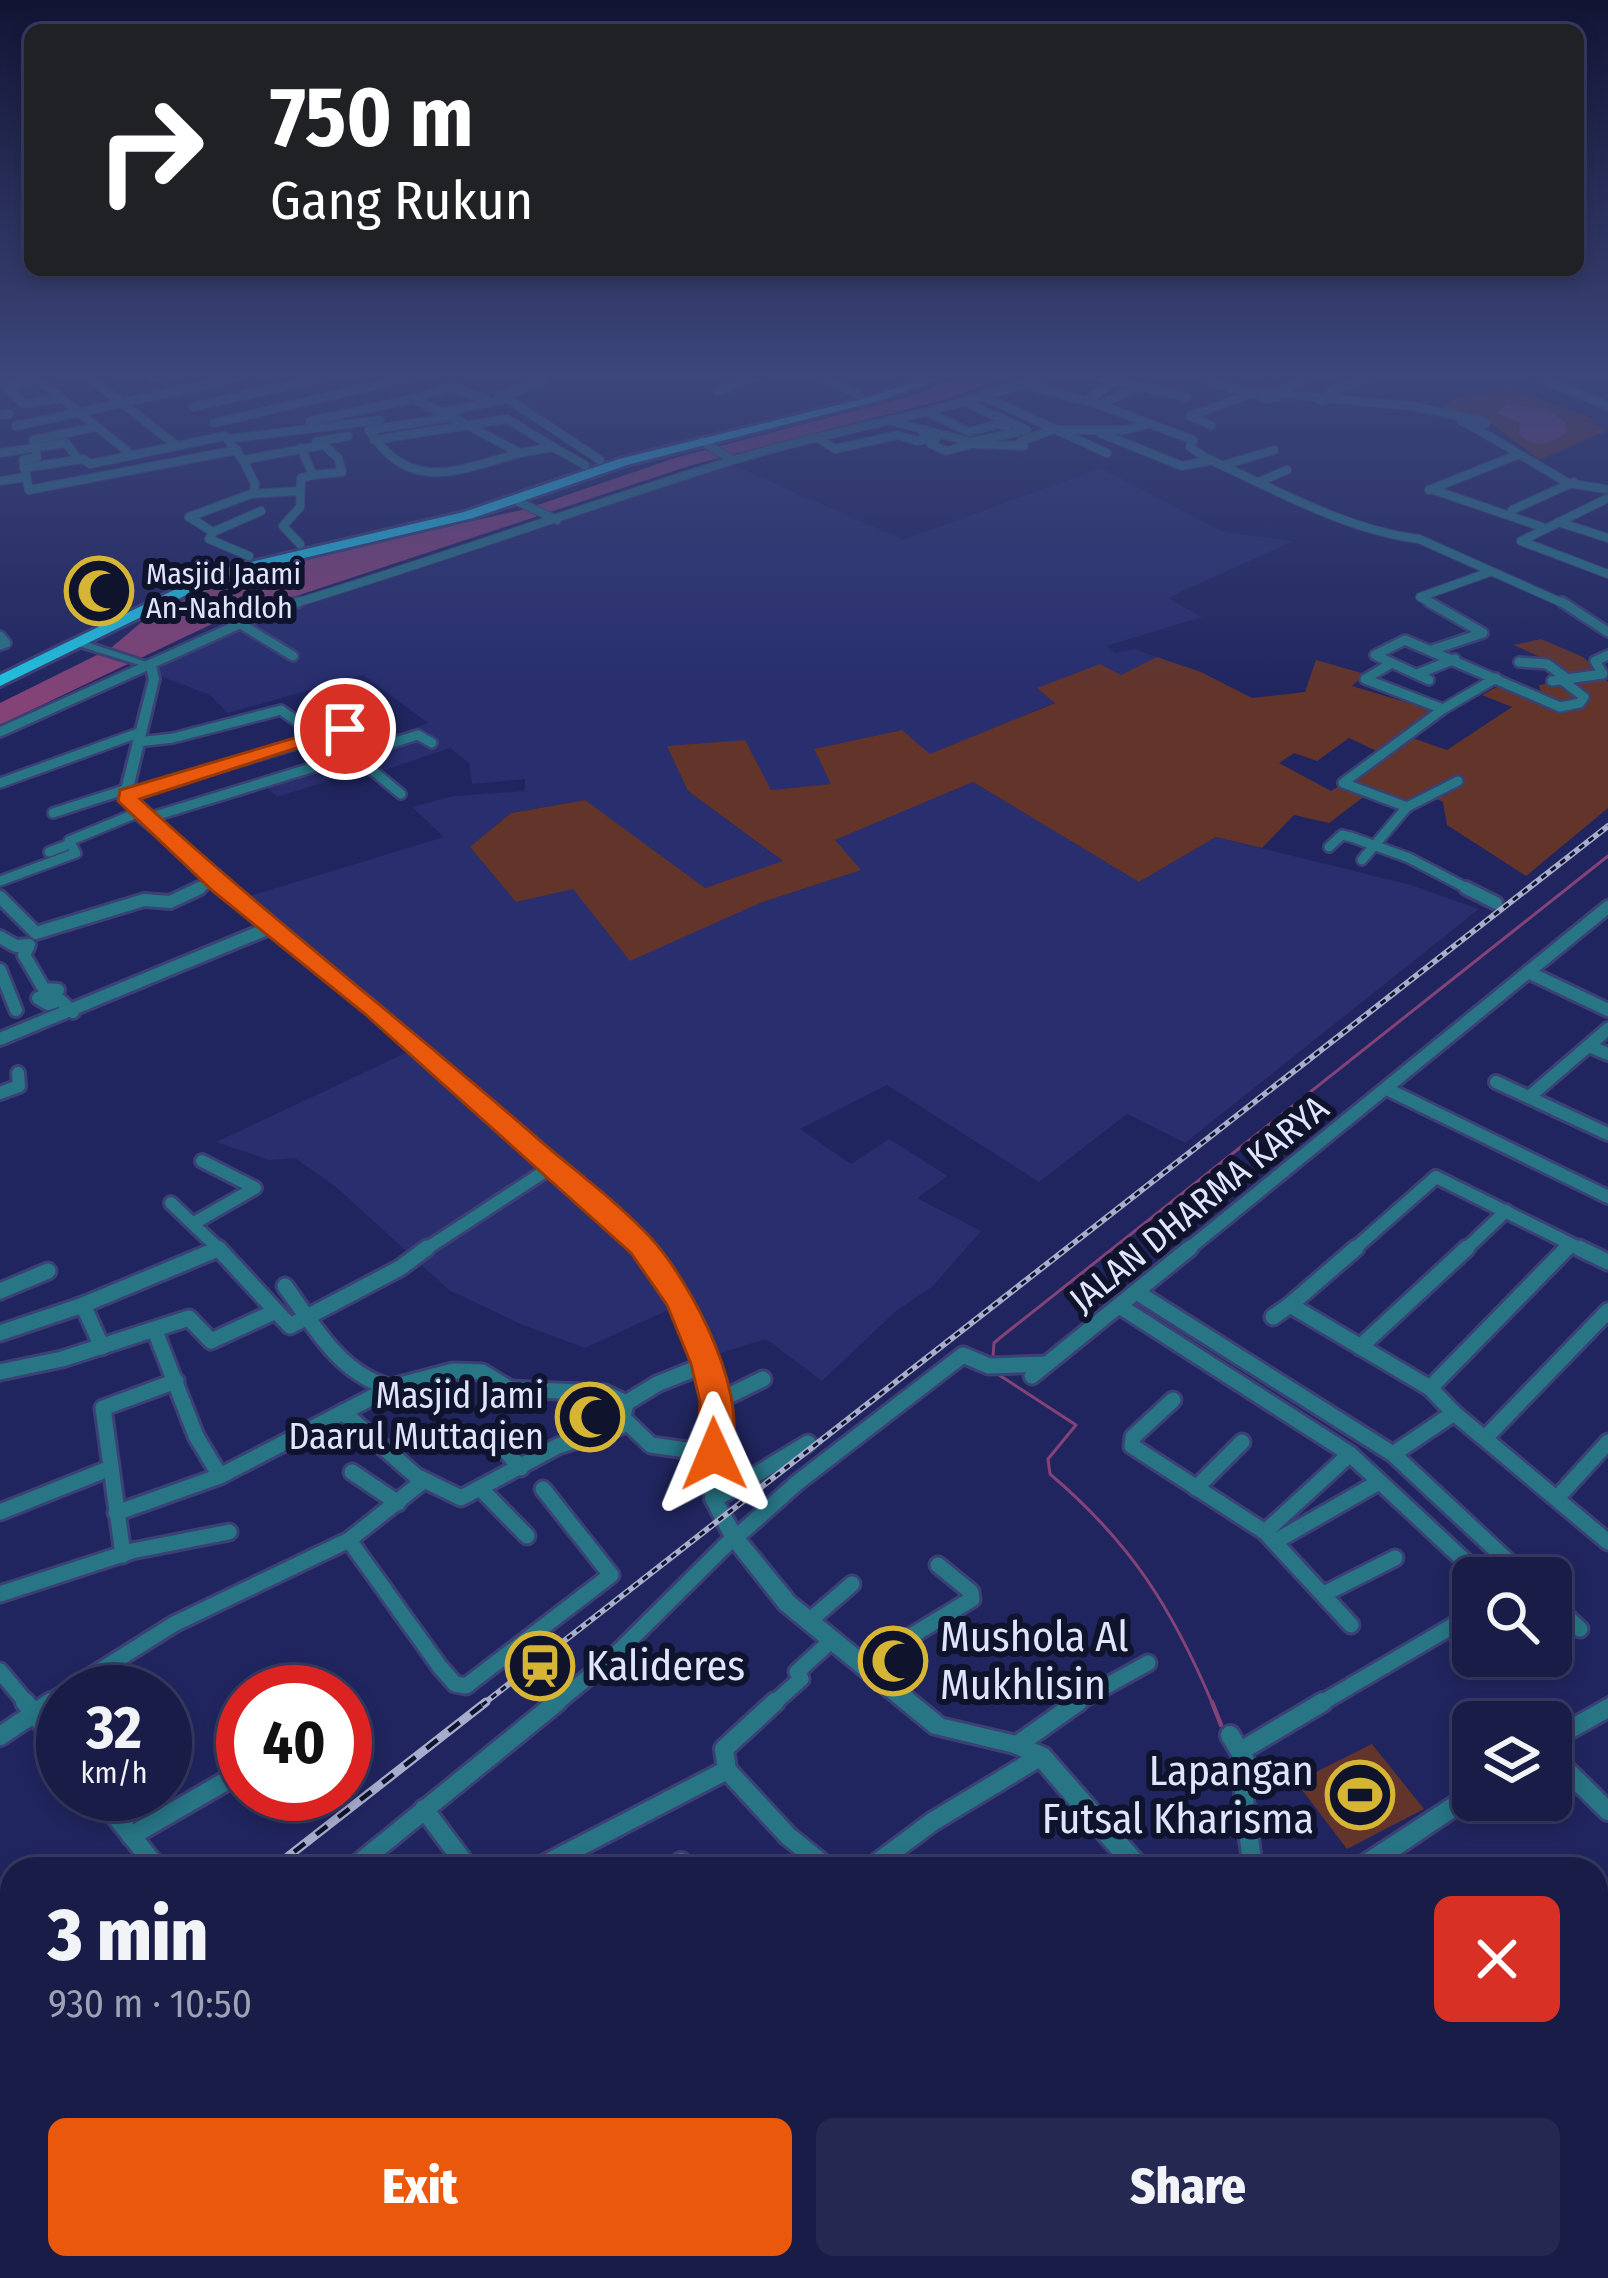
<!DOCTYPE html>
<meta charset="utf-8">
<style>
body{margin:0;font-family:"Fira Sans Condensed",sans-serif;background:#252952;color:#f1f3f6;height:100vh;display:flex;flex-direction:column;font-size:45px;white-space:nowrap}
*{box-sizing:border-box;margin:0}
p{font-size:39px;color:#9fa1b4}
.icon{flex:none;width:66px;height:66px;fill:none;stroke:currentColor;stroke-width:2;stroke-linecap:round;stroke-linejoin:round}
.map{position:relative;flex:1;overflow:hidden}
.drawer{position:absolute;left:0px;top:1857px;width:1608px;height:423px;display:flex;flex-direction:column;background:#181c47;border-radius:36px 36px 0 0;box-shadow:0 6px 18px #0003,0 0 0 3px #363a60}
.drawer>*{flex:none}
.hud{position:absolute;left:24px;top:24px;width:1560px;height:252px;border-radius:18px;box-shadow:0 6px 18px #0003,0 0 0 3px #363a60;background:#202124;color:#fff;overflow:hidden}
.tools{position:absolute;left:1452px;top:1557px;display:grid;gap:24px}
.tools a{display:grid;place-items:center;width:120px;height:120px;border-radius:18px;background:#181c47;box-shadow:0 6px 18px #0003,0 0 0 3px #363a60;font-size:60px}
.speed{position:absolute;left:36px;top:1665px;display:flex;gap:24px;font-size:60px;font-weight:700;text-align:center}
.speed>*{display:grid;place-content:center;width:156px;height:156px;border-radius:50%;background:#181c47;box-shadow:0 6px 18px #0003,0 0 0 3px #363a60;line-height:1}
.speed small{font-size:30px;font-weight:400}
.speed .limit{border:18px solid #d22;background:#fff;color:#111}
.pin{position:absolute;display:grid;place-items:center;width:102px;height:102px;color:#fff;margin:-51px;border:6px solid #fff;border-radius:50%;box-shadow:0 3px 12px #0007}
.me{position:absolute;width:132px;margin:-66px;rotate:359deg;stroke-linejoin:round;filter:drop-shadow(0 0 9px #0008)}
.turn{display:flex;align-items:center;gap:42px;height:252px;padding:0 48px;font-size:54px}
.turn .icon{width:156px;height:156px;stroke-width:2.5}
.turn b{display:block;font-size:84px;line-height:102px}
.round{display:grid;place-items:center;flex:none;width:126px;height:126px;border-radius:18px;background:#252952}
.summary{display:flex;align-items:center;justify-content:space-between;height:204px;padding:0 48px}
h1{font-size:72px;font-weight:800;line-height:90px}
.button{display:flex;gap:24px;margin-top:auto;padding:24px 48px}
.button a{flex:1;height:138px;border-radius:18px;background:#ea580c;color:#fff;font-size:48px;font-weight:800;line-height:138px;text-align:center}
.button a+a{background:#252952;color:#f1f3f6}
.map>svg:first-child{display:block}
.built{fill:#282e6e}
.green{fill:#633429;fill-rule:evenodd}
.water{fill:#834377}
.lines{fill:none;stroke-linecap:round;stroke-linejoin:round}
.stream-far1{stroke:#834377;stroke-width:3}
.stream{stroke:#834377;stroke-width:4.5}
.minor-far4-casing{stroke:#3b4075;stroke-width:10}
.minor-far3-casing{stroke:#3b4075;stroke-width:14}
.minor-far2-casing{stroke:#3b4075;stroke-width:18}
.minor-far1-casing{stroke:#3b4075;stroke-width:21}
.minor-casing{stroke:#3b4075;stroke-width:24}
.tertiary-casing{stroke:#3b4075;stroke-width:6}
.trunk-casing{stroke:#3b4075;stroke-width:6}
.minor-far4{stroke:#277585;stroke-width:8}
.minor-far3{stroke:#277585;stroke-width:9}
.minor-far2{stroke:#277585;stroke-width:12}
.minor-far1{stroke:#277585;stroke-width:15}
.minor{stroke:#277585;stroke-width:18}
.tertiary{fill:#277585;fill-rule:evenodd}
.trunk{fill:#20c4e2;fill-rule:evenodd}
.rail-far1-casing{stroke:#a7adcd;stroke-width:6}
.rail-casing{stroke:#a7adcd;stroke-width:9}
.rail-far1{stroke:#0f132c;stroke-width:3;stroke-dasharray:6;stroke-linecap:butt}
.rail{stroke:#0f132c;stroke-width:4.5;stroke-dasharray:14;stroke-linecap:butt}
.route{fill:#ea580c;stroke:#983908;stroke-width:3}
.labels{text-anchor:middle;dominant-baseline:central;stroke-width:12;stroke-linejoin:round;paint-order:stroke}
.far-poi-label{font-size:30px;fill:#dfe5fb;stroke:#0f132c;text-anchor:start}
.street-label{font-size:36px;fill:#dfe5fb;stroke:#0f132c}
.poi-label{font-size:36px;fill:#dfe5fb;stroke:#0f132c;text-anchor:end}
.near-poi-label{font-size:42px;fill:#dfe5fb;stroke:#0f132c;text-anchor:start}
</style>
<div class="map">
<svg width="1608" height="2278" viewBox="0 0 1608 2278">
<rect width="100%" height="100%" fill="#20255f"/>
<path class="built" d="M728,463L903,540L1101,468L1223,532L1293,541L1168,598L1202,617L1106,646L1116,653L1134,649L1157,657L1153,659L1121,676L1038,689L1056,702L930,755L901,730L815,750L832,784L771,790L668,746L688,791L784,862L704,888L584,800L511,813L470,848L573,889L760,903L860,870L834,840L973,782L1139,882L1216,837L1411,885L1479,909L1185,1143L1127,1114L1039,1182L887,1085L800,1129L851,1164L889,1139L948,1176L917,1198L981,1231L933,1286L896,1311L822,1381L766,1339L705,1358L675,1307L585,1348L523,1325L449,1290L336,1187L295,1158L269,1160L216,1142L416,1048L237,900L444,837L412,807L453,796L525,791V779L472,784L469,763L450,748L376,773L369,768L277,797L259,781L428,723L363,675L228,713L210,695L145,670L254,620Z"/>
<g class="green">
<path d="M1507,387L1592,418V424L1608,430L1540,460L1487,420L1440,409L1457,397Z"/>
<path d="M1541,639L1583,657L1608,682V808L1526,876L1447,825L1443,802L1423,792L1402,804L1370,792L1329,823L1294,815L1262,848L1216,837L1139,882L973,782L835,840L861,870L760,903L630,961L573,889L516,902L470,847L511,813L585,800L705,888L783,861L688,791L667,746L745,740L771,790L831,784L814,749L902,730L930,754L1055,703L1037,688L1100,664L1121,675L1157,657L1201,672L1252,698L1305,692L1316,660L1365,674L1352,686L1432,710L1401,734L1447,750L1512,707L1482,695L1497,687L1532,701L1542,697L1539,685L1568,680L1544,659L1514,645ZM1349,738L1381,753L1369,768L1331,791L1279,763L1294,753L1317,761Z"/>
<path d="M1372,1744L1424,1809L1347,1849L1296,1782Z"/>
</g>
<g class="water">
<path d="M952,378H999L951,398L692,465L212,624L0,725V703L111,648L144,620L207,588L271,566L526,509L675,458L925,392Z"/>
<path d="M1507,404L1545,409L1566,422L1567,431C1553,444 1533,449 1519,434L1520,423L1497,413Z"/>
</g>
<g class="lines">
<g class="stream-far1">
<path d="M993,1357L994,1343L1001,1337L1608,856"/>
<path d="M996,1373L1076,1425L1048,1459L1050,1474C1131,1543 1172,1608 1213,1705"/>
</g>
<path class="stream" d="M1212,1702L1221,1725"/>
<defs>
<g id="minor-far4">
<path d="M36,378L127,451"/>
<path d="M90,378L177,446"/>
<path d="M153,378H160"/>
<path d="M823,378L859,395"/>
<path d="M1101,378L1186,397"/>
<path d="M1203,378L1250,394"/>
<path d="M1539,378L1608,406"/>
<path d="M37,379L6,387L24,404L61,398"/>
<path d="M1025,385L1097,404L1193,440L1190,447L1206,458C1273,488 1345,530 1419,539L1567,605"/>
<path d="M717,391L756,378"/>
<path d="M1271,391L1281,396L1267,399L1257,394Z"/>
<path d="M1277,393L1308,378"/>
<path d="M1279,394L1411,406L1469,418"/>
<path d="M499,396L543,382L531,378"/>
<path d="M987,398L1107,453"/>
<path d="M414,399L451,387L487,400"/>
<path d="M1085,401L1115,382"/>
<path d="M1321,401L1335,389L1368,378"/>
<path d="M1100,405L1136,387"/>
<path d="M193,407L321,378"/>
<path d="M442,412L508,399L600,460"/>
<path d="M929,413L969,432L999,424L1006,427"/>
<path d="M0,415L9,414"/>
<path d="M452,417L520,453C458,470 410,495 369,430Z"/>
<path d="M1476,418L1486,423L1472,426L1461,421Z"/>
<path d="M894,422L971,442L1027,430L969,404"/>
<path d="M214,423L408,378"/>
<path d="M311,425L310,421L413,399L441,412"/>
<path d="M1211,425L1190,416L1251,394"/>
<path d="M16,426L237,378"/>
<path d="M1472,426L1568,483L1605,489"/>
<path d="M1058,430H1124L1149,424"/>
<path d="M923,432L936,439L931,444L946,451L972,444L1024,446L1021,441L1055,429"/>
<path d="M1100,433L1182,466L1212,460"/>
<path d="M228,439L380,420"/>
<path d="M820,439L835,449L898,435L917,441L932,438"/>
<path d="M33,440L96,427"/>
<path d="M374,440L507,419L553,447"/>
<path d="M702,441L732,460"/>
<path d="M316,442L348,436"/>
<path d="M35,448L37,457L23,460L29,490L237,450"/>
<path d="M0,453L66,443L78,459"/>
<path d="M520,453L553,447L585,465"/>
<path d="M243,460L255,484L253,493"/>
<path d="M1224,465L1274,450"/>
<path d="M24,468L83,459L90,464L225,436L243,460L324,445L338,458L342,472L313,475"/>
<path d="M0,481L26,477"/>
<path d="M1261,481L1287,470"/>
<path d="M1431,489L1545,528"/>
<path d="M1429,490L1517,455"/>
<path d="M1608,498L1521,541L1608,574"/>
<path d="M515,500L557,520"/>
<path d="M1512,510L1574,482"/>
<path d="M189,517L251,494L300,491"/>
<path d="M189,517L213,532L209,539L249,556"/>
<path d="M1558,522L1608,538"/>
<path d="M213,532L261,511"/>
<path d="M300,544L283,526L300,507L301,478L313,475L301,448"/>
<path d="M289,605C432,562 572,511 715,466C822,431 934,416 1041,378"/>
<path d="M1435,605L1420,597L1490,572"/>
</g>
<g id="minor-far3">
<path d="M1429,602L1483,633L1432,650"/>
<path d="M1562,602L1608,632"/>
<path d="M239,623L293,656"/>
<path d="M0,636L6,643L0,645"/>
<path d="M1519,662L1547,664L1569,680"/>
<path d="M1392,663L1429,680"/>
<path d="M1417,674L1455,659"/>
<path d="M1552,681L1603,674L1595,661L1608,655"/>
<path d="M1443,709L1365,679L1392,663L1375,655L1405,640L1560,707L1580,703L1584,697L1563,681"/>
<path d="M0,732L264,613L299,602"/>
<path d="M138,742L173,738L281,710L319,737"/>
<path d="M355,756L401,794"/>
<path d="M1458,781L1407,807L1343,783L1443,709L1496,678"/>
<path d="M0,783L141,732"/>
<path d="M128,795L345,729"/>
<path d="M53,813L127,789"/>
<path d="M145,819L418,735L432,743"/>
<path d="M1329,847L1342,835L1351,837L1409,858L1472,891"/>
<path d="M49,852L70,844"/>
<path d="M1362,860L1407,807"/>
<path d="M0,881L76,853L69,841L137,813"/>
<path d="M193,891L215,880"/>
</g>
<g id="minor-far2">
<path d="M1466,888L1496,903"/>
<path d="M0,897L36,933L144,900L170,902L200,888"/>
<path d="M0,937L16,946L29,945L24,955L44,989L58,990L38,998L48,1004L60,1000L73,1012"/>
<path d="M0,970L16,1010"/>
<path d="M1528,972L1608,1010"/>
<path d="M0,1039L272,927"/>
<path d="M1589,1046L1608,1054"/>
<path d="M1496,1082L1608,1134"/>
<path d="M1387,1089L1608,1197"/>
<path d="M0,1093L19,1086L18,1073"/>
<path d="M1529,1097L1608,1029"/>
<path d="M171,1203L221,1251"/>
<path d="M194,1223L255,1188L202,1161"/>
<path d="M423,1251L553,1166"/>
<path d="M1186,1251L1608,907"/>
<path d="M1352,1251L1436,1177L1585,1251"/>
<path d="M1464,1251L1506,1211"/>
<path d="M1564,1251L1570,1244"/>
</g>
<g id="minor-far1">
<path d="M1356,1248L1290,1305L1430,1388L1454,1413"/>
<path d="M1579,1248L1608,1262"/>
<path d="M285,1286C314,1326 339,1373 389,1387"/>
<path d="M0,1291L48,1271"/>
<path d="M1138,1293L1393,1454L1526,1578"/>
<path d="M1121,1307L1350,1454L1483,1578"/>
<path d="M276,1311L290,1326L400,1268L427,1248"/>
<path d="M1273,1317L1290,1305"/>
<path d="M155,1331L196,1436L220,1476"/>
<path d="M0,1333L83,1305"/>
<path d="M102,1347L83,1305L218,1249"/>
<path d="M1360,1347L1467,1248"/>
<path d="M0,1372L62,1359L189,1318L211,1341L276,1311L218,1248"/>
<path d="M1032,1376L1190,1248"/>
<path d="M1430,1388L1567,1248"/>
<path d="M1173,1400L1133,1437L1132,1446L1265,1532"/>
<path d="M716,1402L763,1379"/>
<path d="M626,1403L657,1384L707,1364"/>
<path d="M343,1412L416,1476L461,1498L558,1446L621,1426L626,1403"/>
<path d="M626,1421L651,1445L714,1454"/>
<path d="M491,1435L521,1468"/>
<path d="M1487,1436L1608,1311"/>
<path d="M1350,1454L1265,1532L1351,1625"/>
<path d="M1393,1454L1454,1413L1608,1542"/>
<path d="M352,1472L398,1503"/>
<path d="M1196,1488L1242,1442"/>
<path d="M482,1490L527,1536"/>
<path d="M1557,1498L1608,1442"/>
<path d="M714,1500L808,1443"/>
<path d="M0,1512L108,1469"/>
<path d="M116,1513L220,1476L392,1387L453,1371L482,1372L510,1389L605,1393L626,1403"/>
<path d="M742,1532L798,1482L963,1355L989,1366L1047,1364"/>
<path d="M349,1540L440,1667L455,1684L466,1686L611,1575L543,1489"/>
<path d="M1276,1541L1379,1482"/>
<path d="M123,1555L103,1408L176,1381"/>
<path d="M1326,1593L1395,1558"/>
<path d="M0,1594L132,1551L229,1532"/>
<path d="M1551,1602L1580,1629"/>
<path d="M808,1622L852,1584"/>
<path d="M1551,1639L1563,1650"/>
<path d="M862,1666L972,1599L971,1592L938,1565"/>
<path d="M0,1671L28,1705"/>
<path d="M66,1692L174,1624L349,1540L422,1482"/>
<path d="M46,1705L63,1694"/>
<path d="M554,1705L613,1657L734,1537"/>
<path d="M772,1705L801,1679L797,1672L831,1641"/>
<path d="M1072,1705L1148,1663"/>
<path d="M1318,1705L1473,1614"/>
</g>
<g id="minor">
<path d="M25,1702L63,1749"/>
<path d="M1230,1735L1245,1760L1244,1800L1253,1869"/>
<path d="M0,1736L51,1702"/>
<path d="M1017,1745L1078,1702"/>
<path d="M1249,1746L1323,1702"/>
<path d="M1551,1755L1608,1811"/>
<path d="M727,1770L788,1836L829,1869"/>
<path d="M98,1794L158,1869"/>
<path d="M424,1809L469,1869"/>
<path d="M131,1836L240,1773"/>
<path d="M681,1862L686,1869"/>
<path d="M352,1869L557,1702"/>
<path d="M536,1869L727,1770L724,1749L775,1702"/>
<path d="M869,1869L932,1822L1041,1756"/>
<path d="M0,2111L12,2101"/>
<path d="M1596,2177L1608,2168"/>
<path d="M1596,2239L1608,2253"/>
<path d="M495,2268L497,2278"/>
<path d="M1109,2268L1121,2278"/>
<path d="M1257,2268L1266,2278"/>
<path d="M1467,2268L1475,2278"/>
<path d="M797,2278L810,2268"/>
<path d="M972,2278L983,2268"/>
</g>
<g id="tertiary">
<path d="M72,640H80L156,665L159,679L133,789L142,811L379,1006L647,1242L689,1303L716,1364L725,1402L723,1500L741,1532L794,1597L944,1719L1017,1736L1048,1749L1147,1862L1150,1869H1125L1034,1763L1014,1753L931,1733L780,1609L727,1542L705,1500L707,1402L698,1364L673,1305L635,1250L369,1012L133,816L121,789L149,679L146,667L72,644Z"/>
<path d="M1608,1698V1718L1551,1750V1730Z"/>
<path d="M1473,1783V1800H1480L1378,1869H1349L1352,1862Z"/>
</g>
<path id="trunk" d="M925,378H941L878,401L627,465L473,518L223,577L0,686V675L213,571L464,512L619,459L870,397Z"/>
</defs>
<use href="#minor-far4" class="minor-far4-casing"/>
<use href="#minor-far3" class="minor-far3-casing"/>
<use href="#minor-far2" class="minor-far2-casing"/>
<use href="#minor-far1" class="minor-far1-casing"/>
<use href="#minor" class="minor-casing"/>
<use href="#tertiary" class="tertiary-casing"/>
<use href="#trunk" class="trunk-casing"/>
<use href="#minor-far4" class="minor-far4"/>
<use href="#minor-far3" class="minor-far3"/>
<use href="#minor-far2" class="minor-far2"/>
<use href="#minor-far1" class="minor-far1"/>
<use href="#minor" class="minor"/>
<use href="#tertiary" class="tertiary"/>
<use href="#trunk" class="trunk"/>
<defs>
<path id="rail-far1" d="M482,1705L1608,826"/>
<g id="rail">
<path d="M272,1869L486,1702"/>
<path d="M0,2092L12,2083"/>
</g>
</defs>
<use href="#rail-far1" class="rail-far1-casing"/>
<use href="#rail" class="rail-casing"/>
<use href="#rail-far1" class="rail-far1"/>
<use href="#rail" class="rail"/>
</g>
<linearGradient id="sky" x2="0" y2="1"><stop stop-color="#121434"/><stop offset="0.54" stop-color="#3c467a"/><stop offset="1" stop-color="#3c467a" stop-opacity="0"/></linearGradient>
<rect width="1608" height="697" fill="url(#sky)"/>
<path class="route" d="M338,725L355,729L140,799C265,914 399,1018 528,1130C568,1166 615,1199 651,1238C691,1282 757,1404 726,1463L714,1466L702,1463L698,1454L700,1402L691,1364L667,1305L631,1253L365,1014L214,892L118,801L120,790Z"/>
<defs>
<symbol id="mosque-ring" viewBox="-11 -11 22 22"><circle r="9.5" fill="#0f132c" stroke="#d6b534" stroke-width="1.5"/><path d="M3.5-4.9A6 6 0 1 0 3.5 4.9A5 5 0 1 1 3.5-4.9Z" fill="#d6b534"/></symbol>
<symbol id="station-ring" viewBox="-11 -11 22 22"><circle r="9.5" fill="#0f132c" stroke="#d6b534" stroke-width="1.5"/><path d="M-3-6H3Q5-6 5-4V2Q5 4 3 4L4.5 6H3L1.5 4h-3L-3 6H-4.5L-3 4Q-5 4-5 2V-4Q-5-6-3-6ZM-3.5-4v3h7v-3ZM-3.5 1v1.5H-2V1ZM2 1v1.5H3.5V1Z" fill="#d6b534"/></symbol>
<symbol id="stadium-ring" viewBox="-11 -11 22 22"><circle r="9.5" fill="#0f132c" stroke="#d6b534" stroke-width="1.5"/><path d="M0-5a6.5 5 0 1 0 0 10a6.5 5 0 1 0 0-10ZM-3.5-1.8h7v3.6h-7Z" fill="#d6b534"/></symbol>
</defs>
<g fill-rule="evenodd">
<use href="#mosque-ring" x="61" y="553" width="76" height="76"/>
<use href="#mosque-ring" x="552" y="1379" width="76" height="76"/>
<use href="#mosque-ring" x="855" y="1623" width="76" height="76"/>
<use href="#station-ring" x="502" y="1628" width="76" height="76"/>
<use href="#stadium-ring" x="1322" y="1757" width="76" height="76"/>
</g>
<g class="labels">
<g class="far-poi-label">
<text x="146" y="574">Masjid Jaami<tspan x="146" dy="34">An-Nahdloh</tspan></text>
</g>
<g class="street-label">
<text transform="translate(1199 1204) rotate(-39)">JALAN DHARMA KARYA</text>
</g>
<g class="poi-label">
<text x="544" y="1396">Masjid Jami<tspan x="544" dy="41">Daarul Muttaqien</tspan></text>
</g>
<g class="near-poi-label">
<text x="940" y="1637">Mushola Al<tspan x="940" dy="48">Mukhlisin</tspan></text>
<text x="586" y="1666">Kalideres</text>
<text x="1314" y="1771" text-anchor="end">Lapangan<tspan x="1314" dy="48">Futsal Kharisma</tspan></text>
</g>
</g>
</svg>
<div class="tools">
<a><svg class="icon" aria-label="search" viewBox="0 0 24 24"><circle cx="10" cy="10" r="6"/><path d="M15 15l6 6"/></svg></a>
<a><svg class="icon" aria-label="layers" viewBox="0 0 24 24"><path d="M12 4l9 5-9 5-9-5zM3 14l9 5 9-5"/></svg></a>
</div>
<div class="speed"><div>32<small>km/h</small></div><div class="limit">40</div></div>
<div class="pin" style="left:345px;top:729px;background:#d93025"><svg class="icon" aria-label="arrive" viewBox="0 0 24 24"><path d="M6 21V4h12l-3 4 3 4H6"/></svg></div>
<svg class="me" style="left:714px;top:1454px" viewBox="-20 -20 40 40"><path d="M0-17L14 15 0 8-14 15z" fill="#ea580c" stroke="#fff" stroke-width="4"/></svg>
<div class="hud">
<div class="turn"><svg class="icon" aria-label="right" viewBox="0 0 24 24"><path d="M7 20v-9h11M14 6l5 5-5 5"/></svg><div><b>750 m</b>Gang Rukun</div></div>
</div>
<section class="drawer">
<div class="summary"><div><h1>3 min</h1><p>930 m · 10:50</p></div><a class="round" style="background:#d93025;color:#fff"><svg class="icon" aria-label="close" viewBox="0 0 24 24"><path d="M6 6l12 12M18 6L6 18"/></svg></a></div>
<div class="button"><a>Exit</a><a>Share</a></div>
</section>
</div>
